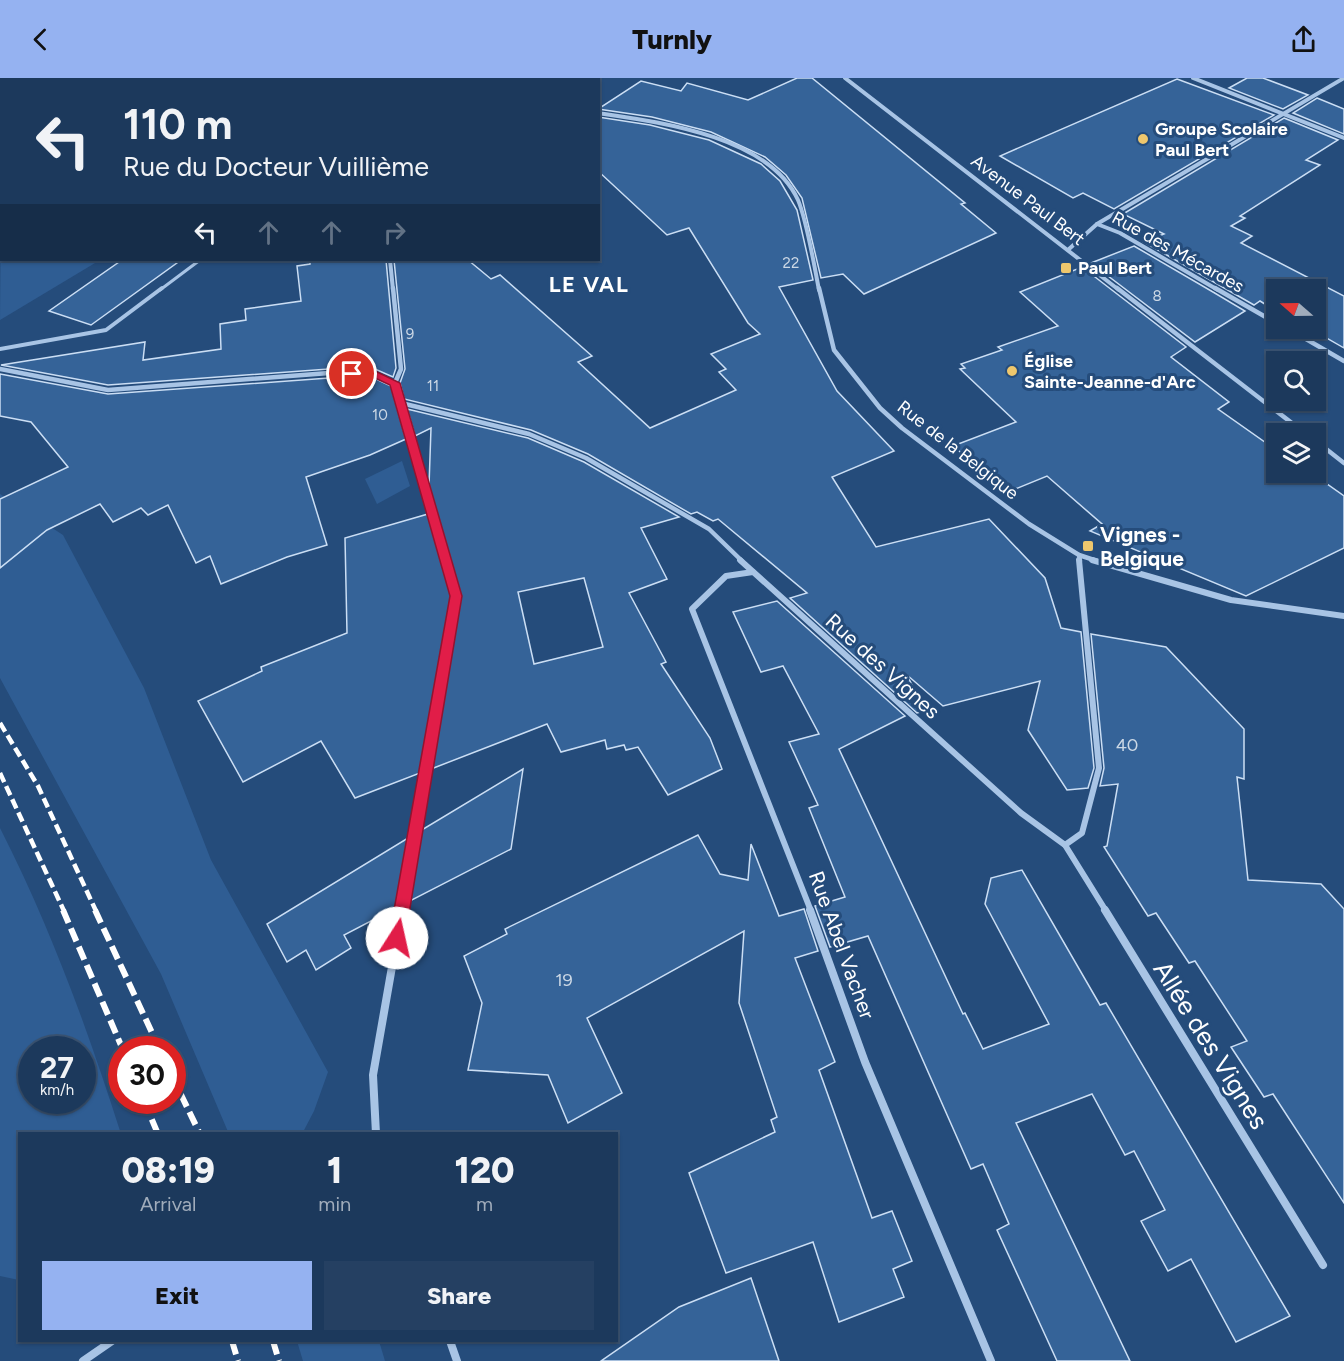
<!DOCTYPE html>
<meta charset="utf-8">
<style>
body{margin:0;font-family:Figtree,sans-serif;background:#254062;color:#f1f3f6;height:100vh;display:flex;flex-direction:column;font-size:22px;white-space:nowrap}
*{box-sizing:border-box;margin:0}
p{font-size:20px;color:#a0acbb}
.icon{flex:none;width:33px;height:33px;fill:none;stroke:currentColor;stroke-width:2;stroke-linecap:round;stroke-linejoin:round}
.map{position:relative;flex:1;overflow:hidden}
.side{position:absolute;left:18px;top:1054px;width:600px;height:210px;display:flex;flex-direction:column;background:#1c395c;border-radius:0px;box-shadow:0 2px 4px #0004,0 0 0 2px #3a5372}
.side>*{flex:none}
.hud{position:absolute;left:0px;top:0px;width:600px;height:183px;box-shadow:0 2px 4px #0004,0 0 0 2px #3a5372;background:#1c395c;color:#f1f3f6;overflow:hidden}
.needle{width:39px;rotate:290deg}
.buttons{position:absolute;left:1266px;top:201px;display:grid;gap:12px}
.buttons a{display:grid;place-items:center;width:60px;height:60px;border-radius:0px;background:#1c395c;box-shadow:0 2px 4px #0004,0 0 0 2px #3a5372;font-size:30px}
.speed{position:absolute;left:18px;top:958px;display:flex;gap:12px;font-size:30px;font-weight:700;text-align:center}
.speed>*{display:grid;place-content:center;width:78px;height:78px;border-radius:50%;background:#1c395c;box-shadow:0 2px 4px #0004,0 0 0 2px #3a5372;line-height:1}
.speed small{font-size:15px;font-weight:400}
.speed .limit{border:9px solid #d22;background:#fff;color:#111}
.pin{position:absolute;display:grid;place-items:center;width:51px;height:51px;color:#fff;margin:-26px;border:3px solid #fff;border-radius:50%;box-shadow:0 2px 6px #0007}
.me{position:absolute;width:66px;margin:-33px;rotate:10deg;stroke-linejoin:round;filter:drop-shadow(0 0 4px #0008)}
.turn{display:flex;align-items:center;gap:21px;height:126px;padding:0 24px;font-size:27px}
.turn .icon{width:78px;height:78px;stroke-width:2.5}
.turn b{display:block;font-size:42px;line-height:51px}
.lanes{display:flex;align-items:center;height:57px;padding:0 24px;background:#0003;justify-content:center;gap:30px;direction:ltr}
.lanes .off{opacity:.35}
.eta{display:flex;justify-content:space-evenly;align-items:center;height:102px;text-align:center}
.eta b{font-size:36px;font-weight:800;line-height:42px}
.action{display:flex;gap:12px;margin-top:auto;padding:12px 24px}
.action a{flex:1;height:69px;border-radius:0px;background:#95b2f1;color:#111;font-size:24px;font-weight:800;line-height:69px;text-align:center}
.action a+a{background:#254062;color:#f1f3f6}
header{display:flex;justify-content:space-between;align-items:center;height:78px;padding:0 24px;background:#95b2f1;color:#111;font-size:27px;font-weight:800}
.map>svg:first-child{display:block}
.green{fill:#2f5d93;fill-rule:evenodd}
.building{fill:#356398;stroke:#cbdef4;stroke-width:1.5;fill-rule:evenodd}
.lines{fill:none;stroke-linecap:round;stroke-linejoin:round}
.service-far1{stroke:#a8c4e5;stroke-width:3}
.service{stroke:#a8c4e5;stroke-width:4}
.minor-far3{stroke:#a8c4e5;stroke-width:4}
.minor-far2{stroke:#a8c4e5;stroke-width:4.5}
.minor-far1{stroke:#a8c4e5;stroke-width:6}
.minor{stroke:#a8c4e5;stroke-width:8}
.rail-far2{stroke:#fff;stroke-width:3;stroke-dasharray:6 3;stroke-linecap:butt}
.rail-far1{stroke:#fff;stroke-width:4.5;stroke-dasharray:10 4.5;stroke-linecap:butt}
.rail{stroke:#fff;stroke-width:6;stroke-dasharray:14 6;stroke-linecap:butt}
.route{fill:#e11d48;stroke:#92132f;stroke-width:1.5}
.poi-dot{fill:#eec76d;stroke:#254c7b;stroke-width:2}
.labels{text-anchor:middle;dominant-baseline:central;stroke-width:6;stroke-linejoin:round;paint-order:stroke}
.far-number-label{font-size:15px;fill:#ccd8e5}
.far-poi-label{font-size:18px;font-weight:bold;fill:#fff;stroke:#254c7b;text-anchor:start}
.far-street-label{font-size:18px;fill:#fff;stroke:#254c7b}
.number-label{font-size:18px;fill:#ccd8e5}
.poi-label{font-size:21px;font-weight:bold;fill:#fff;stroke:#254c7b;text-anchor:start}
.street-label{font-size:21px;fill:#fff;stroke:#254c7b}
.far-district-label{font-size:22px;font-weight:bold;letter-spacing:1.5px;fill:#fff;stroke:#254c7b}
.near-street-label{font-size:26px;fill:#fff;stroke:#254c7b}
</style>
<header><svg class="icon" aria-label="back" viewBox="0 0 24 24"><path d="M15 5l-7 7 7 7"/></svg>Turnly<svg class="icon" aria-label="share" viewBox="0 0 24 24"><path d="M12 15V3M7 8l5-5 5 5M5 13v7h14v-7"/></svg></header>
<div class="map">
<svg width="1344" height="1283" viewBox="0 0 1344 1283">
<rect width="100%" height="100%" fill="#254c7b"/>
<g class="green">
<path d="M1,125L2,182H100L0,242Z"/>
<path d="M402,383L410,408L377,426L365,401Z"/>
<path d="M0,416L63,457L144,610L211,782L328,994L314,1033L302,1056H229L161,896L0,600Z"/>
<path d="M0,750C50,848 88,952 121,1056H20L19,1202L0,1198ZM32,972H82V1023H32Z"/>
<path d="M297,1263H379L385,1283H303Z"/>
</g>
<g class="building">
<path d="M797,0H812L965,125L961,126L996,155L864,216L843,196L821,200L802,120L786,97L765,79L711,54L652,39L598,31L641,3L681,13L687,5L748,22Z"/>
<path d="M1247,0H1263L1308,17L1283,31L1229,10Z"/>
<path d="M1177,1L1274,37L1114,131L1083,115L1073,120L1000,78Z"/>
<path d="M1317,20L1344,31V56L1293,35Z"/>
<path d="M598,39L650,47L709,62L761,86L780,103L797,132L813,202L779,209L837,313L894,373L832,399L876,469L989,441L1045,500L1061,550L1081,554L1094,690L1088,710L1067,712L1028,652L1040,603L943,628L907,597L925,633L917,635L790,520L807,515L718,441L713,443L697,434L691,436L588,376L531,352L404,321L400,305L405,291L394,182H468L491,201L500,197L592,278L578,284L650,350L736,312L719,294L726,291L711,276L760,256L748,245L689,150L667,157L598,93Z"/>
<path d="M1284,40L1338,62L1306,82L1320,87L1240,138L1245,140L1231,148L1252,158L1241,165L1344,218V270L1309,250H1316V212H1276V233L1260,223L1254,227L1144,164L1164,156L1123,136Z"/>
<path d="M1134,168L1213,214L1245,233L1195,264L1091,185Z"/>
<path d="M122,182H181L91,247L49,233Z"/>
<path d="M310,182H386L396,290L393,299L375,291H329L108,307L1,287L145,264L143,282L221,271L220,246L246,242L245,231L301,223L297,188L310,186Z"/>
<path d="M1082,189L1186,269L1171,279L1229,324L1218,331L1276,372V394H1310L1344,418V470L1246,518L1090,453L1102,446L1047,398L1008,414L953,368L1016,344L960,291L965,290L961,286L1002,272L998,269L1058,248L1020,214Z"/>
<path d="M0,296L108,316L329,300H374L391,308L406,361L370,377L306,399L327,467L287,479L221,506L210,478L196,485L168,427L148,437L141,430L113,444L100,426L47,452L0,490V421L68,389L31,344L0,338Z"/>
<path d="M407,331L528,360L584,384L679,439L641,450L667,501L629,515L666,584L661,586L710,660L722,691L668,717L638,669L626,672L624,667L607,671L605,662L561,674L547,646L431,691L461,517L429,408L431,350L415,358ZM584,500L603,569L534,586L518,514Z"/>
<path d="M428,436L451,518L420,695L355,720L321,663L243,704L198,623L262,593L261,589L347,555L345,460Z"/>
<path d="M777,523L905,638L839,671L963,936L965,935L983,971L1049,946L985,826L991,800L1022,792L1100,927L1106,925L1290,1238L1236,1264L1191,1181L1168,1193L1141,1143L1165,1132L1134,1073L1125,1077L1092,1016L1016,1045L1130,1283H1057L997,1152L1009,1146L983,1086L971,1091L868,858L830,869L815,828L845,819L809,730L818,727L789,664L819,656L783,588L761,594L733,534Z"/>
<path d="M1091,556L1166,569L1244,651V701L1237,699L1248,802L1321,806L1344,831V1125L1273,1016L1264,1019L1231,969L1247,963L1195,883L1189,885L1156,835L1148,838L1104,769L1107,768L1118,706L1100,708L1104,690Z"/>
<path d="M523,691L511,771L408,824L420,753Z"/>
<path d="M698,757L720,796L748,802L751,766L779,838L804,831L818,873L795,880L835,984L819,992L872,1140L892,1133L912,1183L893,1191L904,1219L839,1244L813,1164L726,1195L689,1095L775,1054L771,1042L777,1039L739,925L744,853L587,940L622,1015L568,1045L548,997L468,992L482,925L464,878L507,856L505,851Z"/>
<path d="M408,760L396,830L344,857L351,870L316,892L306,872L287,884L267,846Z"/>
<path d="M751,1200L779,1283H601L679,1229Z"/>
</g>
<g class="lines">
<path class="service-far1" d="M160,212L200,182"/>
<path class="service" d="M0,271L106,252L162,210"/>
<g class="minor-far3">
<path d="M277,0L281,2"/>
<path d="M845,0L1119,212"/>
<path d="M1193,0L1344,60"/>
<path d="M598,35C659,44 769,58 798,122C807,143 814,187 819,212"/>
<path d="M1097,146L1120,155L1218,212"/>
<path d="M1069,171L1097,146L1344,0"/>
<path d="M390,182L393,212"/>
</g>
<g class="minor-far2">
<path d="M393,210L401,291L395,305L446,483"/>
<path d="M819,210L834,272L880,330L902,350L1029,446L1079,477L1097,483"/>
<path d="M1117,210L1306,356"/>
<path d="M1215,210L1276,245"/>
<path d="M1287,250L1344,283"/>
<path d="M0,291L108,312L329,295L375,296L395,305"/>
<path d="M401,325L529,356L586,380L709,451L742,483"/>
<path d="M1316,363L1344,385"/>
<path d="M1079,477L1080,483"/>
</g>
<g class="minor-far1">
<path d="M740,482L1021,735L1065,767L1082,755L1099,690L1079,482"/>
<path d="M1092,482L1231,522L1344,538"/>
<path d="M753,494L726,498L692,531L811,833"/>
<path d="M1065,767L1106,833"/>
<path d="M401,833L456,518L446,482"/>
</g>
<g class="minor">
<path d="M810,832L865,984L991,1283"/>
<path d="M1105,832L1323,1187"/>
<path d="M376,1056L373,997L402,832"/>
<path d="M450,1263L457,1283"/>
<path d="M83,1283L112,1263"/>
</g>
<g class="rail-far2">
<path d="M200,2L203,0"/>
<path d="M217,2L220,0"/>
<path d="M233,2L236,0"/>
<path d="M249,2L252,0"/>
</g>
<g class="rail-far1">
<path d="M0,645L38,708L96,833"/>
<path d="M0,695L64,833"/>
</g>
<g class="rail">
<path d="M63,832L123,972"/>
<path d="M95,832L160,972"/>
<path d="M172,998L200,1056"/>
<path d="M144,1023L158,1056"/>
<path d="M232,1263L238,1283"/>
<path d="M273,1263L279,1283"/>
</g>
</g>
<path class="route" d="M352,292L375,293L400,305L462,518L405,860L403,866L397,868L391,866L389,860L450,518L390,307L373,299L348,298V293Z"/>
<g class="poi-dot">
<circle cx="1143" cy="61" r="6"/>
<rect x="1060" y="184" width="12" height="12" rx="3"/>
<circle cx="1012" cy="293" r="6"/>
<rect x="1082" y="462" width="12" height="12" rx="3"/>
</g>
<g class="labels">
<g class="far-number-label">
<text x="791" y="185">22</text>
<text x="1157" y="218">8</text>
<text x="410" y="256">9</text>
<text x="433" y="308">11</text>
<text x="380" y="337">10</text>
</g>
<g class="far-poi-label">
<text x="1155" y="51">Groupe Scolaire<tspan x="1155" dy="21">Paul Bert</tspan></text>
<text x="1078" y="190">Paul Bert</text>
<text x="1024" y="283">Église<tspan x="1024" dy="21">Sainte-Jeanne-d'Arc</tspan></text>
</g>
<g class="far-street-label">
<text transform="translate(1028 122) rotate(37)">Avenue Paul Bert</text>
<text transform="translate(1178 174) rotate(29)">Rue des Mécardes</text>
<text transform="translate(958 372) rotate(38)">Rue de la Belgique</text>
</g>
<g class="number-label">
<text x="1127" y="667">40</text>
<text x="564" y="902">19</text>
</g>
<g class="poi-label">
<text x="1100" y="456">Vignes -<tspan x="1100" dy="24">Belgique</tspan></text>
</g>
<g class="street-label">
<text transform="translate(883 588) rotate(42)">Rue des Vignes</text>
<text transform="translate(842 867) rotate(70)">Rue Abel Vacher</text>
</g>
<g class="far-district-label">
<text x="589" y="206">LE VAL</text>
</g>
<g class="near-street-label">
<text transform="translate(1211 967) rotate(58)">Allée des Vignes</text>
</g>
</g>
</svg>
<div class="buttons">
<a><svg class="needle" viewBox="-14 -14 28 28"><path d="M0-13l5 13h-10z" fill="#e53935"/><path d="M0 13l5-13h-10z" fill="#a0acbb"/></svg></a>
<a><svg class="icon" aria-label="search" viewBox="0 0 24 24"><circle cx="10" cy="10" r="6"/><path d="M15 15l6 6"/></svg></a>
<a><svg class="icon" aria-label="layers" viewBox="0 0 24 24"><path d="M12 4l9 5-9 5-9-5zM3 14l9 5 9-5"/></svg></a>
</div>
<div class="speed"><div>27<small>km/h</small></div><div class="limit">30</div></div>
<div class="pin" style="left:352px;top:296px;background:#d93025"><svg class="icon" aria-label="arrive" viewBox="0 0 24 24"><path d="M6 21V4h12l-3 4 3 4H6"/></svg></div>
<svg class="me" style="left:397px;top:860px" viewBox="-20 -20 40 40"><circle r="19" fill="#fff"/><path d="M0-13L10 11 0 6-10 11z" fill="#e11d48"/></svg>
<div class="hud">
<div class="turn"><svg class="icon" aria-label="left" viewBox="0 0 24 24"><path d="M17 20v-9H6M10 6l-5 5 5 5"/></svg><div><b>110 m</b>Rue du Docteur Vuillième</div></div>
<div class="lanes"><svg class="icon" aria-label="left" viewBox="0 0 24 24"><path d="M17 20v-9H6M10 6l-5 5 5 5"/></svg><svg class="icon off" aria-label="ahead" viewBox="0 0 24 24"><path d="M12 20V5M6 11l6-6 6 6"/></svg><svg class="icon off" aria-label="ahead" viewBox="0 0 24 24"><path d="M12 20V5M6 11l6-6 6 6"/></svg><svg class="icon off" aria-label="right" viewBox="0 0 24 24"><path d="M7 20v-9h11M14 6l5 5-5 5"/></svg></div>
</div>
<section class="side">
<div class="eta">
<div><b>08:19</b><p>Arrival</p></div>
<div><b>1</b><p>min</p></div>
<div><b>120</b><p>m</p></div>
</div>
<div class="action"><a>Exit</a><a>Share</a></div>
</section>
</div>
